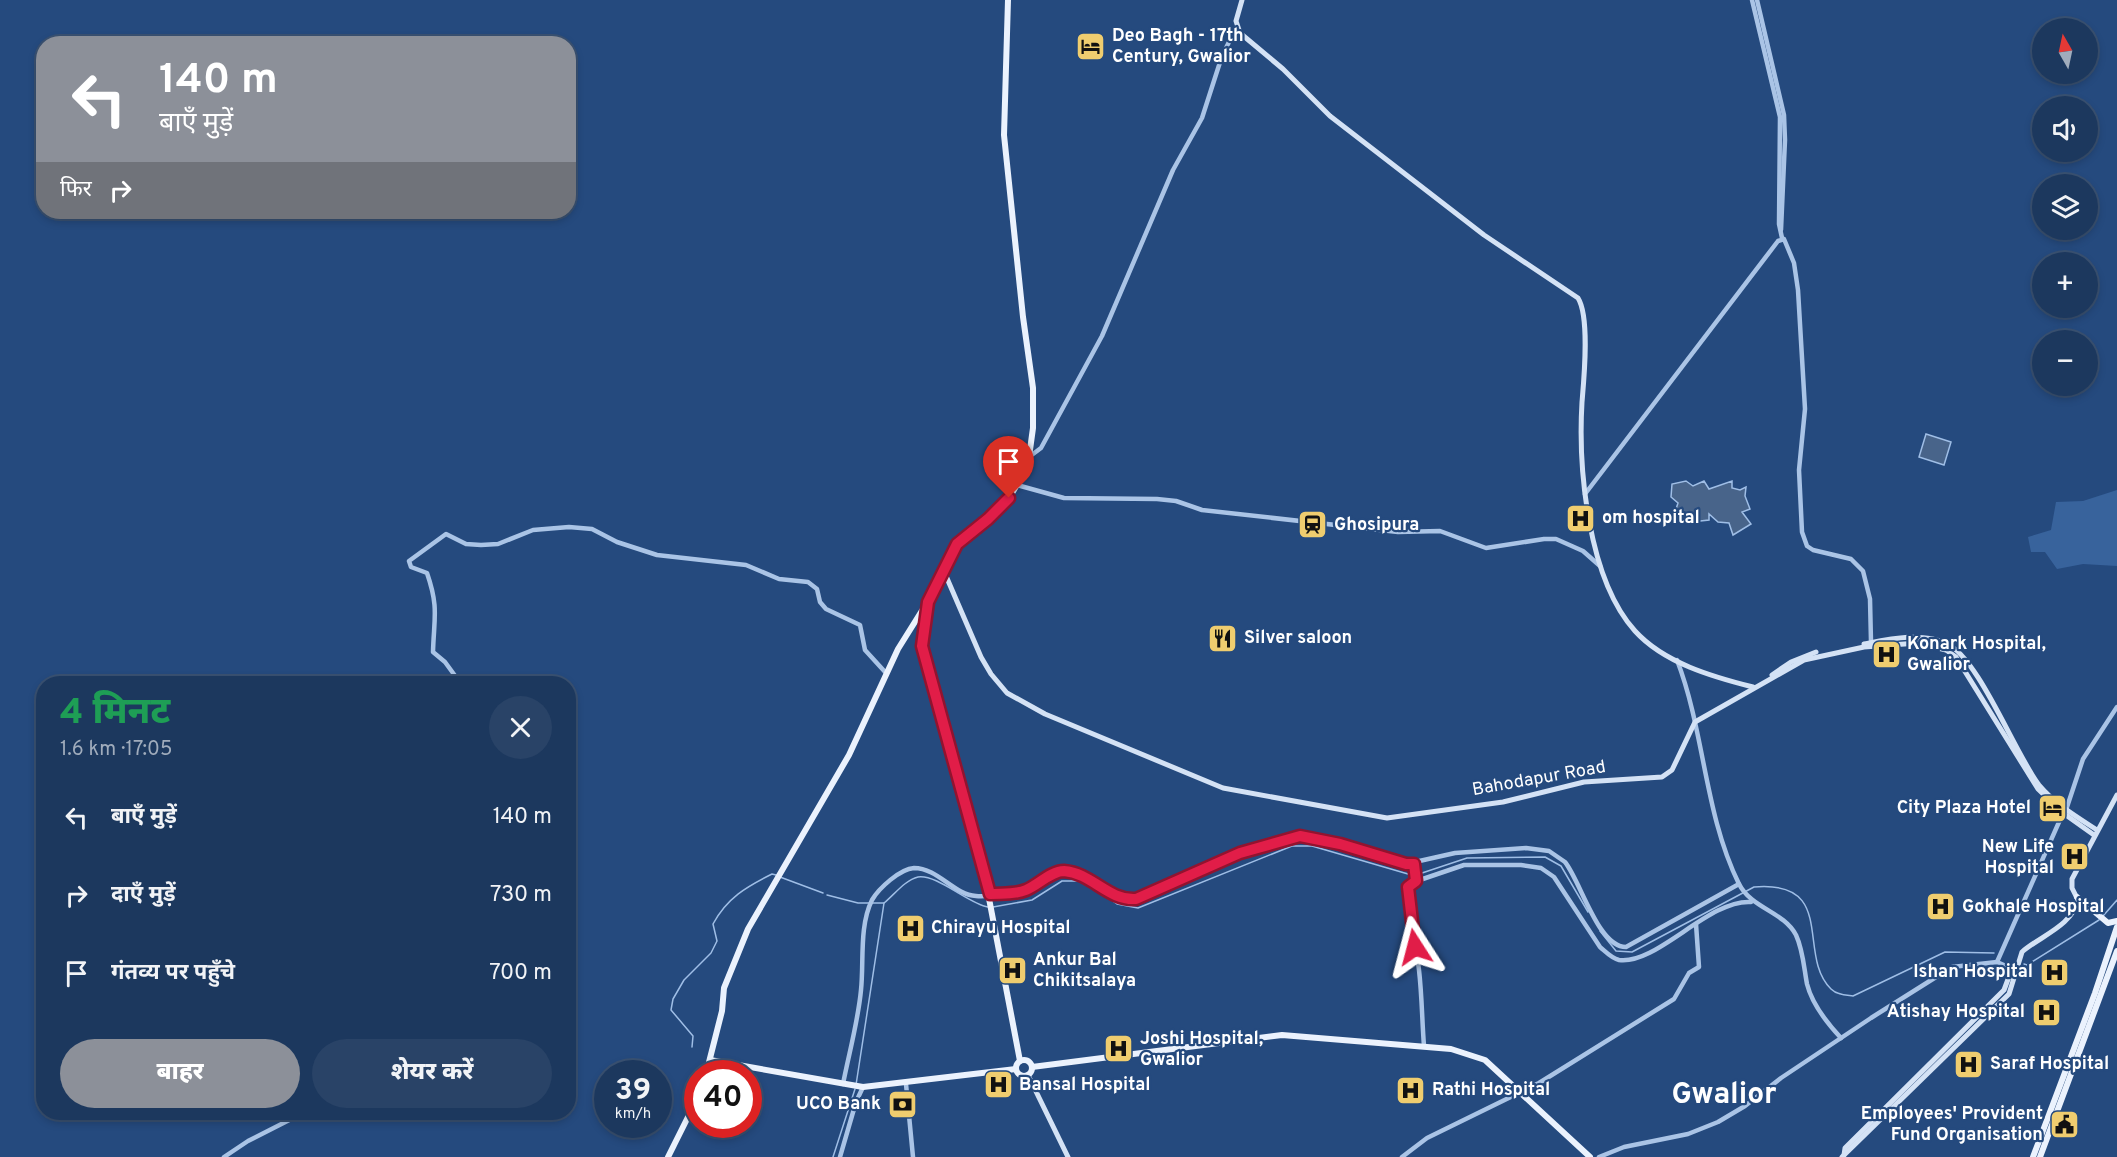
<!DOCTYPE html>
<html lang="hi">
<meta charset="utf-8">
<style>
body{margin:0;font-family:Overpass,"Noto Sans Devanagari",sans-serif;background:#294367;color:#f1f3f6;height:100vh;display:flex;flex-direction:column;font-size:22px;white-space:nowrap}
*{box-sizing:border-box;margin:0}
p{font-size:20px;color:#a0acbc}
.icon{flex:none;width:33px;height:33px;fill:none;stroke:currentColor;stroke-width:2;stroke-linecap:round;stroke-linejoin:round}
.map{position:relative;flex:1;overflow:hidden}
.details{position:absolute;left:36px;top:676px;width:540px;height:444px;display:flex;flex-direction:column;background:#1c385e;border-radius:24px;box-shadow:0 3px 9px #0003,0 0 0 2px #3a5273}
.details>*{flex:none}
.banner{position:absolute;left:36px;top:36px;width:540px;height:183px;border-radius:24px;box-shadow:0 3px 9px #0003,0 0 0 2px #3a5273;background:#8c9099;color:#fff;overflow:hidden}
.needle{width:39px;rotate:351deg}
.controls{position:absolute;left:2032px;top:18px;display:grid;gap:12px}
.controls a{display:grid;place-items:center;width:66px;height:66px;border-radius:50%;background:#1c385e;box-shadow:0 3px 9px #0003,0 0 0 2px #3a5273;font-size:30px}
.speed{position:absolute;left:594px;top:1060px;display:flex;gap:12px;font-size:30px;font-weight:700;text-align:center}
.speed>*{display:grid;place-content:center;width:78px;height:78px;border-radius:50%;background:#1c385e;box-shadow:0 3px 9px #0003,0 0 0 2px #3a5273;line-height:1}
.speed small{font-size:15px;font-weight:400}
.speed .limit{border:9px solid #d22;background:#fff;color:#111}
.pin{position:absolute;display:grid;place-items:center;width:51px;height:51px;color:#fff;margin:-62px -26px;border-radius:50% 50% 50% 0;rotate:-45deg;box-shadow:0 0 6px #0007}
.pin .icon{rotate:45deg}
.me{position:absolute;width:66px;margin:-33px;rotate:351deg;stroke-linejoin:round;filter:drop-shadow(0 0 4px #0008)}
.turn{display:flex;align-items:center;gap:21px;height:126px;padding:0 24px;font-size:27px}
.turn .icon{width:78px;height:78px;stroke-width:2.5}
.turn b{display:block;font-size:42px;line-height:51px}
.then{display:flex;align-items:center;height:57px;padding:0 24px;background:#0003;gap:12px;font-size:22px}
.round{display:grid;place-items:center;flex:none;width:63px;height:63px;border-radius:32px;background:#294367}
.overview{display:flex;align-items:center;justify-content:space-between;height:102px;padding:0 24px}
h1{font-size:36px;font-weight:800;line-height:45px;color:#1e9e55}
.action{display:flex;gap:12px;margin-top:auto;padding:12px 24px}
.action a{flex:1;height:69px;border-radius:36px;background:#8c9099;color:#fff;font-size:24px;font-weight:800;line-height:69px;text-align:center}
.action a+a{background:#294367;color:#f1f3f6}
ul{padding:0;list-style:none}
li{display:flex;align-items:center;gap:18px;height:78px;padding:0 24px}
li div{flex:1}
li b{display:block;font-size:22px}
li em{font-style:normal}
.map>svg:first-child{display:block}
.green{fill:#38639c}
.water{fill:#48648a;stroke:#9fbee6;stroke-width:1.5}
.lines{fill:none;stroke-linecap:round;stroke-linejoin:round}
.stream{stroke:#9fbee6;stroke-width:1.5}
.tertiary{stroke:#aac4e6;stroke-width:4.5}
.secondary{stroke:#d4e2f5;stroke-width:5}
.primary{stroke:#ebf2fd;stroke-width:6}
.route-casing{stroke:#92132f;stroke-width:15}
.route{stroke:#e11d48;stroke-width:10}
.labels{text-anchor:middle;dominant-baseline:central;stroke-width:4.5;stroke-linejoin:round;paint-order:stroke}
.poi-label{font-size:18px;font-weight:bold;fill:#fff;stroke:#254a7e;text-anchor:start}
.street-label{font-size:18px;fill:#fff;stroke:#254a7e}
.town-label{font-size:30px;font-weight:bold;fill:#fff;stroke:#254a7e}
</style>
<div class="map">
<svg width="2117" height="1157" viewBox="0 0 2117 1157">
<rect width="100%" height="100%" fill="#254a7e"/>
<path class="green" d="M2117,490V566L2083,564L2057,569L2045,552H2031L2028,537L2051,530L2056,502L2083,501Z"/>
<g class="water">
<path d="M1926,434L1951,442L1944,465L1919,457Z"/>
<path d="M1686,481L1693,486L1704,481L1709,489L1732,481V488L1740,490L1746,487L1745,496L1750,509L1742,512L1751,524L1733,535L1729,523L1718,522L1709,514V520L1691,522L1687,519L1683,523L1676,509L1678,503L1671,497L1672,484Z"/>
</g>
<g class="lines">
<g class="stream">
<path d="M780,877L823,893"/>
<path d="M827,895L858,903H884"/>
<path d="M993,907L1032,900L1062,881H1085L1117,904L1138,908L1292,846H1312L1408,874L1422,873L1467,858L1545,857L1561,866L1588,912"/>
<path d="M2103,916L2117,900"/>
<path d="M1600,931L1616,951L1632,952L1754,887C1838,880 1796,955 1831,989C1837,995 1846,995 1853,996L1945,952L1994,953"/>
<path d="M2024,964L2027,965L2099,920"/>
<path d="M692,1047L693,1036L671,1010L673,999L684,980L711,953L717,941L713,924C727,898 746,887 772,874L776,875"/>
<path d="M856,1085L884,903C894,895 905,880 918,877C937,874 969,904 988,907"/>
<path d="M833,1157L855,1089"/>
</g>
<g class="tertiary">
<path d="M1752,0L1780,117L1779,224L1782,238"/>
<path d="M1757,0L1784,115L1785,140L1781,230"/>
<path d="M1029,457L1041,448L1102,336L1173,170L1202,118L1222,56L1236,28"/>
<path d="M1017,485L1064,498L1157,499L1176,501L1202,510L1398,532L1440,531L1486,548L1544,539H1556L1583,551L1600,566"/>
<path d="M1585,494L1778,241L1784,239L1794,263L1798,290L1805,409L1799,470L1802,532L1807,546L1813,550L1851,559L1863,571L1870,599L1871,642"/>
<path d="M1677,660C1705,733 1704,813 1739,884C1752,909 1783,911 1796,935C1803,950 1804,968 1807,984C1812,1004 1827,1023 1841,1038"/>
<path d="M461,684L445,662L433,652C434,617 439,608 427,573L411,567L409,561L446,534L466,544L481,545L498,544L533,530L569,527L592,529L617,542L657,555L746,565L779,579L808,582L817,589L820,602L826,609L860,625L865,650L886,673"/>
<path d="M2066,810L2083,759L2117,707"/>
<path d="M1414,864L1416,881"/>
<path d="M1997,962L2063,813"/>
<path d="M1424,1046C1422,1021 1422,996 1419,970C1417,949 1400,901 1411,883L1464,865H1521L1541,868L1554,877L1600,947C1606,952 1611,958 1619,960C1657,965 1709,899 1751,902"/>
<path d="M843,1084C849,1053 858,1022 861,990C864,962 859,926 872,900C879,888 900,869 914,868C938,868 954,895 976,896C985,897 1016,894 1025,890C1044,884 1053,870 1075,873C1096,876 1109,898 1131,899L1240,853L1300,836L1340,844L1406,864L1455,853L1526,848L1549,851L1565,862C1581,882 1598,947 1626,947L1739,884"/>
<path d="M906,1084L913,1157"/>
<path d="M224,1157L248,1141L303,1113"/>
<path d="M840,1157L856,1102L863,1087"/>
<path d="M1402,1157L1427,1138L1539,1083L1674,999L1689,973L1699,967L1696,924"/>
<path d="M1599,1157L1624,1147L1688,1134L1718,1122L1745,1106L1781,1078L1871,1018L1952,967L1997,962L2015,970"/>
</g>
<g class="secondary">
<path d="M1242,0L1236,21L1240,33L1283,69L1330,116L1484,235L1578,298C1590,317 1584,379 1582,402C1578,469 1588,579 1635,631C1664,663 1713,677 1753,687"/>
<path d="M943,569L981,657L991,674L1007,693L1045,714L1223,788L1387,818L1503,802L1584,782L1662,777L1672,770L1695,722L1804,660L1864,647L1918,643L1946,650L1956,657L2038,789L2063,813L2094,835"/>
<path d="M1864,644C1890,639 1921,632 1946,643C1979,658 2015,754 2039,785C2055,804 2077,817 2097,830"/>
<path d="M1772,675L1791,662L1816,652"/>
<path d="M1028,1075L1068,1157"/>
<path d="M1844,1155L1845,1148L2004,990L2010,974L2008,968"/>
<path d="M1842,1157L2009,994L2022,952C2040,936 2072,926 2078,900L2072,888V879L2117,795"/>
</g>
<g class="primary">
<path d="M927,606L923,657L983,867L1020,1061"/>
<path d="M2077,897L2108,923L2117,921"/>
<circle cx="1024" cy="1068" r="8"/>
<path d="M710,1060L863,1087L1016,1069"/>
<path d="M1032,1067L1282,1035L1451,1049L1485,1060L1590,1157"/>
<path d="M706,1074L722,1011L724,988L748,929L849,755L898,649L928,601L957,544L999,509L1009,498L1023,475L1029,457L1033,428V388L1023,317L1004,135L1008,0"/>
<path d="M668,1157L698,1097"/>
<path d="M2033,1157L2095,993L2117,927"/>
<path d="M2040,1157L2117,951"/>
</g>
</g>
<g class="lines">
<defs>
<path id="route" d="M1009,498L988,519L957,544L928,602L922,646L990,894C1002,893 1014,895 1026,890C1038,885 1051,871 1064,871C1092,873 1108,901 1136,899L1240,853L1300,836L1340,844L1406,864H1414L1416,881L1408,887L1415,947"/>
</defs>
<use href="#route" class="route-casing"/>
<use href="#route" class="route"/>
</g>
<defs>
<symbol id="hotel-square" viewBox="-11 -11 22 22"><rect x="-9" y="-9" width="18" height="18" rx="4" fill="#efcd6f" stroke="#254a7e"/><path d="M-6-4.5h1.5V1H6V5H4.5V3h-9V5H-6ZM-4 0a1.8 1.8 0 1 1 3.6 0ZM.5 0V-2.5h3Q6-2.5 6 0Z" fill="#111"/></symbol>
<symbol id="hospital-square" viewBox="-11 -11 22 22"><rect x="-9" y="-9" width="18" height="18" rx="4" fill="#efcd6f" stroke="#254a7e"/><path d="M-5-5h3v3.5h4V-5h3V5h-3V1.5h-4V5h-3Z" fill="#111"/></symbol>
<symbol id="station-square" viewBox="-11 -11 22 22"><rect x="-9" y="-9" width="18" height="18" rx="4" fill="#efcd6f" stroke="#254a7e"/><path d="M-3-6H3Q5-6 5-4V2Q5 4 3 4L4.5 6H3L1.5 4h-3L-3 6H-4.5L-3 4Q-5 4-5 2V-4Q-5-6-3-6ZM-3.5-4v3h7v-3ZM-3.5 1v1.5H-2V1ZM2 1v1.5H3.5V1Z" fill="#111"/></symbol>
<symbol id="restaurant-square" viewBox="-11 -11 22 22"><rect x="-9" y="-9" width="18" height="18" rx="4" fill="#efcd6f" stroke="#254a7e"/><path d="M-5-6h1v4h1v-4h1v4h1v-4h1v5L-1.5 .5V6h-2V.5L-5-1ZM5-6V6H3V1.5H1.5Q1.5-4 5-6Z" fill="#111"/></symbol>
<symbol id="bank-square" viewBox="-11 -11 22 22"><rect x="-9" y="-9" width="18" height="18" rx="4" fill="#efcd6f" stroke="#254a7e"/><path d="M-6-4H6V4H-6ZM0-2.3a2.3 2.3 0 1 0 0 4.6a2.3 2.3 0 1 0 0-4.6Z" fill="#111"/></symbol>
<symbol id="civic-square" viewBox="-11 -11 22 22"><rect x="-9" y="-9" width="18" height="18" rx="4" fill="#efcd6f" stroke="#254a7e"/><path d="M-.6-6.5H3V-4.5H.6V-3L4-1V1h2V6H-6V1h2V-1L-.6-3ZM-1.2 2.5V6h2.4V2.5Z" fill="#111"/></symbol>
</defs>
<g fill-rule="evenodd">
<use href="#hotel-square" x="1074" y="30" width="33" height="33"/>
<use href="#hospital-square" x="1564" y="502" width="33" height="33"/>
<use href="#station-square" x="1296" y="508" width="33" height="33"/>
<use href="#restaurant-square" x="1206" y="622" width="33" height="33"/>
<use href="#hospital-square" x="1870" y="638" width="33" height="33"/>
<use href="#hotel-square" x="2036" y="792" width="33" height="33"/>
<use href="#hospital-square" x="2058" y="840" width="33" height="33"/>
<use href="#hospital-square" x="1924" y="890" width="33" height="33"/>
<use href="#hospital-square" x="894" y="912" width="33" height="33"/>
<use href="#hospital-square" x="996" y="954" width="33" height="33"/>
<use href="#hospital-square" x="2038" y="956" width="33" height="33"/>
<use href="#hospital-square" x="2030" y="996" width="33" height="33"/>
<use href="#hospital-square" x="1102" y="1032" width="33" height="33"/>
<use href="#hospital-square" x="1952" y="1048" width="33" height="33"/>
<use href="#hospital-square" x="982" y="1068" width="33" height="33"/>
<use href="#hospital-square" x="1394" y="1074" width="33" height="33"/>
<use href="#bank-square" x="886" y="1088" width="33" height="33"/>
<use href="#civic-square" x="2048" y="1108" width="33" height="33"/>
</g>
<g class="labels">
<g class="poi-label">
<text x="1112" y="36">Deo Bagh - 17th<tspan x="1112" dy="21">Century, Gwalior</tspan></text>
<text x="1602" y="518">om hospital</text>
<text x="1334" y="525">Ghosipura</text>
<text x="1244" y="638">Silver saloon</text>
<text x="1907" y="644">Konark Hospital,<tspan x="1907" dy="21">Gwalior</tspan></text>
<text x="2031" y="808" text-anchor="end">City Plaza Hotel</text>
<text x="2054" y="847" text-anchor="end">New Life<tspan x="2054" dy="21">Hospital</tspan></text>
<text x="1962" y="907">Gokhale Hospital</text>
<text x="931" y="928">Chirayu Hospital</text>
<text x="1033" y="960">Ankur Bal<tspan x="1033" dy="21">Chikitsalaya</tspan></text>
<text x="2033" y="972" text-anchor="end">Ishan Hospital</text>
<text x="2025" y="1012" text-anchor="end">Atishay Hospital</text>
<text x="1140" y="1039">Joshi Hospital,<tspan x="1140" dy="21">Gwalior</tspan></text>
<text x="1990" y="1064">Saraf Hospital</text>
<text x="1019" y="1085">Bansal Hospital</text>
<text x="1432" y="1090">Rathi Hospital</text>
<text x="881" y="1104" text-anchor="end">UCO Bank</text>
<text x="2043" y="1114" text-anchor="end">Employees' Provident<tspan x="2043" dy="21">Fund Organisation</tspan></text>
</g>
<g class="street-label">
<text transform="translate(1539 779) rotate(-10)">Bahodapur Road</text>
</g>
<g class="town-label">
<text x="1724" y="1095">Gwalior</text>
</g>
</g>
</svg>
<div class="controls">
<a><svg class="needle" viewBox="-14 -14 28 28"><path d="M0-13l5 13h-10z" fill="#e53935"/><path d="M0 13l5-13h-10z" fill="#a0acbc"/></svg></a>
<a><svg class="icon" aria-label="sound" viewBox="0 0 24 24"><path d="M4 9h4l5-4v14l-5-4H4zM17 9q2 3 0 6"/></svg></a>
<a><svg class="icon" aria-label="layers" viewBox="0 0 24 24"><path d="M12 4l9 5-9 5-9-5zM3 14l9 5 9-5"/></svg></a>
<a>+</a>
<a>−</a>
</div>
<div class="speed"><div>39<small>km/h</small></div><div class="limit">40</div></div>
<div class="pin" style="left:1009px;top:498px;background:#d93025"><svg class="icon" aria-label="arrive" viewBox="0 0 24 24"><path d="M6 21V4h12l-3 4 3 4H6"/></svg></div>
<svg class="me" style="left:1415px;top:947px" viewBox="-20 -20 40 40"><path d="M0-17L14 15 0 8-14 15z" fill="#e11d48" stroke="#fff" stroke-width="4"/></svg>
<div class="banner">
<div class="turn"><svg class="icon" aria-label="left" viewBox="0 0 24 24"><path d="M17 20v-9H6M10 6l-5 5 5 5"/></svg><div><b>140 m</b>बाएँ मुड़ें</div></div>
<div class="then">फिर<svg class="icon" aria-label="right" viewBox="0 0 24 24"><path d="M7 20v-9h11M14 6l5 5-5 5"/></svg></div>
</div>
<section class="details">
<div class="overview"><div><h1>4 मिनट</h1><p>1.6 km · 17:05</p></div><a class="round"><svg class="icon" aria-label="close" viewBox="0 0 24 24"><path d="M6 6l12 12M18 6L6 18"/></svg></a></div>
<ul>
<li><svg class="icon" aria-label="left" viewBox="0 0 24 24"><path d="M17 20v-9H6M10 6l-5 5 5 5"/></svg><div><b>बाएँ मुड़ें</b></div><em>140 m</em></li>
<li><svg class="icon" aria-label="right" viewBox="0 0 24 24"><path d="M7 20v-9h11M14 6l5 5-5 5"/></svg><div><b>दाएँ मुड़ें</b></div><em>730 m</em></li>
<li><svg class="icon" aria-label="arrive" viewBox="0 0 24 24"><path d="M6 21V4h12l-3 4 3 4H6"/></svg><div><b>गंतव्य पर पहुँचे</b></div><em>700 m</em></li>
</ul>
<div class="action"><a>बाहर</a><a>शेयर करें</a></div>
</section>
</div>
